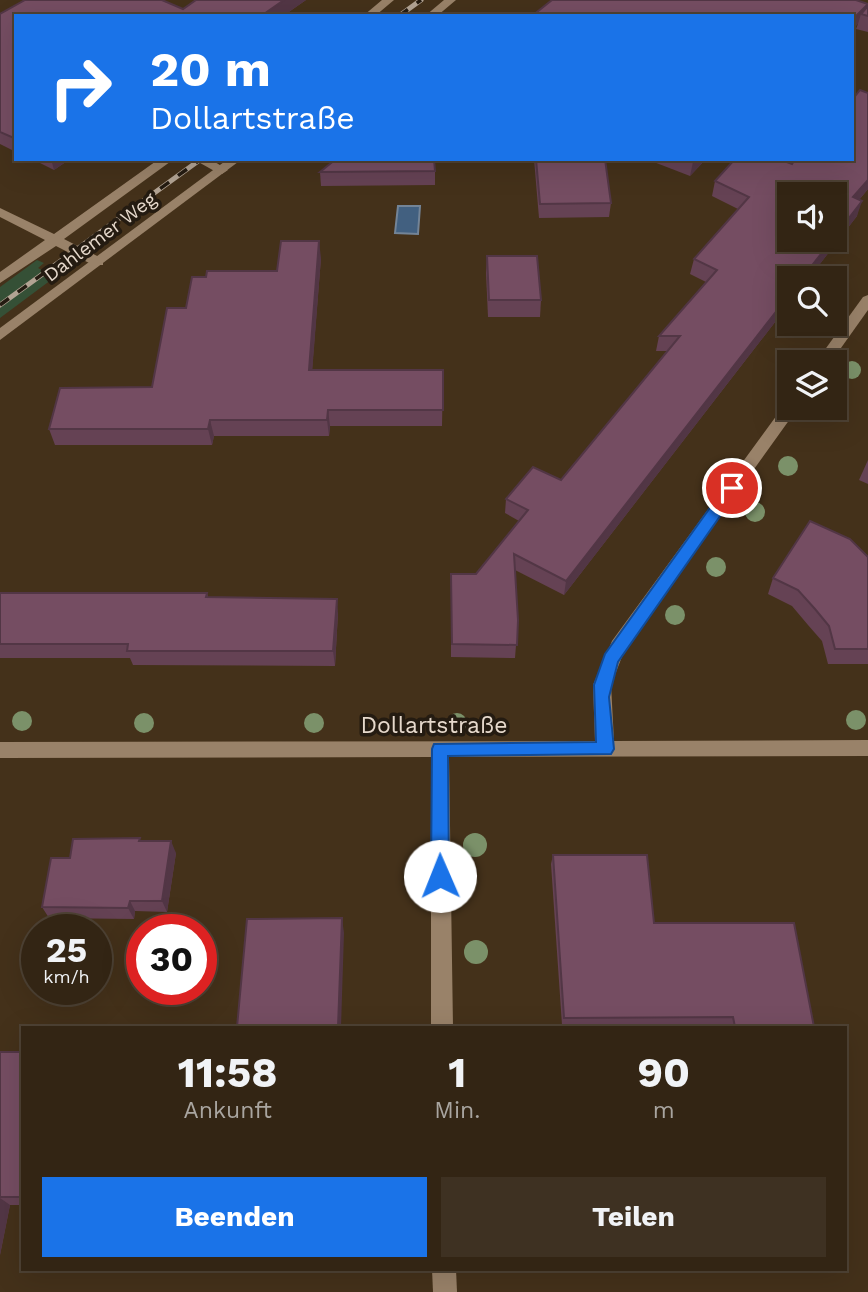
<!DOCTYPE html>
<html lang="de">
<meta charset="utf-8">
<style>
body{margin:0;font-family:"Work Sans",sans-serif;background:#3e3122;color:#f1f3f6;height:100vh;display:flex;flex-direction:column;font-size:26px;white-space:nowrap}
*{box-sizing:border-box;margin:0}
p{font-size:23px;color:#a9a5a0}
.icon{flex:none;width:38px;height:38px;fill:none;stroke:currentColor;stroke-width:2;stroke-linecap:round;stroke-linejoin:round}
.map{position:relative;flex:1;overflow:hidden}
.drawer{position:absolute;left:21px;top:1026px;width:826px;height:245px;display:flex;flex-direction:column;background:#332514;border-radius:0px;box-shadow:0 7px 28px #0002,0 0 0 2px #4e4234}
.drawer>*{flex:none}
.banner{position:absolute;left:14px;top:14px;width:840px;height:147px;border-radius:0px;box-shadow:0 7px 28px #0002,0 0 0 2px #4e4234;background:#1a73e8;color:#fff;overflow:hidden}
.buttons{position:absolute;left:777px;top:182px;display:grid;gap:14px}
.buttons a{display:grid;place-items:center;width:70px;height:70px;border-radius:0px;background:#332514;box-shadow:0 7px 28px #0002,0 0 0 2px #4e4234;font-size:35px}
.speed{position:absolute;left:21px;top:914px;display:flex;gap:14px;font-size:35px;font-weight:700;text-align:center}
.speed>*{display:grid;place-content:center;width:91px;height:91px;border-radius:50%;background:#332514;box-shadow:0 7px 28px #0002,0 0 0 2px #4e4234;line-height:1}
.speed small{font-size:18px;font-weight:400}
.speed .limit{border:10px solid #d22;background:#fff;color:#111}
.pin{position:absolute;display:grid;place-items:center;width:60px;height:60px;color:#fff;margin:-30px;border:4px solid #fff;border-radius:50%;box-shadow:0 2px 7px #0007}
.me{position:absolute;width:77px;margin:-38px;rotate:359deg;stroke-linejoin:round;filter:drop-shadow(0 0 5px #0008)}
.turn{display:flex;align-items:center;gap:24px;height:147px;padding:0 21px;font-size:32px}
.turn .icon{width:91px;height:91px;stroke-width:2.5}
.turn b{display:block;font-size:49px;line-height:60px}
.eta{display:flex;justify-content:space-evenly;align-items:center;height:119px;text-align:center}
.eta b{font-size:42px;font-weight:700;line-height:49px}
.action{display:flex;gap:14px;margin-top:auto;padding:14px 21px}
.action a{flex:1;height:80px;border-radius:0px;background:#1a73e8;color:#fff;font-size:28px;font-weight:700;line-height:80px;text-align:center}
.action a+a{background:#3e3122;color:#f1f3f6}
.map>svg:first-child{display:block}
.green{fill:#355036}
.water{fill:#426080;stroke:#738497;stroke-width:2}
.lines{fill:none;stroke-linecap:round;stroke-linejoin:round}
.street{fill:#998269;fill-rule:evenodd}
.secondary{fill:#998269;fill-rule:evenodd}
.rail-casing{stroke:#b2a393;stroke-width:5}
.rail{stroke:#241b11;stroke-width:3.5;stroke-dasharray:11;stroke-linecap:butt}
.tree{fill:#7b9169}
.wall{fill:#654254}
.shaded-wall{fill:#523645}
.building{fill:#754d62;stroke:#523645;stroke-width:2}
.route{fill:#1a73e8;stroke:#114b97;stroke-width:2}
.labels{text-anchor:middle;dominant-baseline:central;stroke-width:7;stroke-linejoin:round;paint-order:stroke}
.far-street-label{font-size:19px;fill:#e6d9cc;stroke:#241b11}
.street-label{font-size:23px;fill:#e6d9cc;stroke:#241b11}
</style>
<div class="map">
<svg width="868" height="1292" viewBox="0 0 868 1292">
<rect width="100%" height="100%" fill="#44311a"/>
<path class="green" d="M37,260L44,263L38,268L55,277L0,318V287Z"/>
<path class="water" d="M398,206H420L418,234L395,233Z"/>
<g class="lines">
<g class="street">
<path d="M382,0H394L375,16H363Z"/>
<path d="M159,159H174L64,239L103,259V265H93L56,246L0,283V272L45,240L0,217V208L54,234Z"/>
<path d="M193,159H210L228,170L222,174L218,173Z"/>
<path d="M868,295V310L831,362H816L863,297Z"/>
<path d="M789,403V408H797L795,412L625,649L611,685L614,741L868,740V756L449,757L453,1027H431V757L0,758V742L595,741L593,685L612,641L785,404Z"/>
<path d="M432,1269H456L457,1292H433Z"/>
</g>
<g class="secondary">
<path d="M444,0H456L437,16H425Z"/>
<path d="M228,159H242L0,340V328Z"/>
</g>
<defs>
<g id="rail">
<path d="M399,16L421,0"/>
<path d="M0,305L201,159"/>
</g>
</defs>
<use href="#rail" class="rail-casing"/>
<use href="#rail" class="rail"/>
</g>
<g class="tree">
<circle cx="852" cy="370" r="9"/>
<circle cx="788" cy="466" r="10"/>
<circle cx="755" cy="512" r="10"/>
<circle cx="716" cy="567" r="10"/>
<circle cx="675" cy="615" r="10"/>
<circle cx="856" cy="720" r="10"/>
<circle cx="22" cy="721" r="10"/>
<circle cx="144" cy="723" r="10"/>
<circle cx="314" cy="723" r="10"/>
<circle cx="457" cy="723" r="10"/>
<circle cx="475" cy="845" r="12"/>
<circle cx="476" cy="952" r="12"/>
</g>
<g class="wall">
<path d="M306,0L283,16H16V152L0,144V14L183,9Z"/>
<path d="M868,6V32L856,29L858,24L852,16Z"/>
<path d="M868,93V189L859,200L857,216L809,278H789V304L564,595L515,570L518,620L515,658L451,657V574H476L519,521L505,513L506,499L561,480L667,351H656L659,336L706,282L690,274L694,259L738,209L712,196L715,181L792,164L852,159Z"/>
<path d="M32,159H70L54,170Z"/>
<path d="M534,159H605L611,203L609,217L539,218Z"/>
<path d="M646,159H706L690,176Z"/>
<path d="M435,171V185L321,186L320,172Z"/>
<path d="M487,256L541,300L540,317H488L486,273Z"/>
<path d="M321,258L312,370H443L442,426H330L329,436H214L212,445H55L49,429L152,387L186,308L206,277L277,271Z"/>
<path d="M868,460V484L859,480Z"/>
<path d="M868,557V664H828L822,641L808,625L792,606L768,594L773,578Z"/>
<path d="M0,593H207L208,597L338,613L335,666L133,665L130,658H0Z"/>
<path d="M141,841L176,853L167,912L135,911L134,919L49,918L42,907Z"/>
<path d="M553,855L654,923L814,1027H729V1024L562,1025L551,864Z"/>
<path d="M0,1052H23V1205H10L0,1255Z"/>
</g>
<g class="shaded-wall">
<path d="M284,0H306L283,16H261Z"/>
<path d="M868,4L865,15L861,14L858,24L852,30V20Z"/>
<path d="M51,159H70L54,170Z"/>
<path d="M696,159H706L690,176L693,162Z"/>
<path d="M868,180V189L848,213L853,197Z"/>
<path d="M862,201L857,216L809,278H802L832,240H835V236Z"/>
<path d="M319,241L321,258L311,387L309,370Z"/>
<path d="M789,295V304L564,595L566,581Z"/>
<path d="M328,410L330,426L329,436L327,420Z"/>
<path d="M210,420L214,436L212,445L208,429Z"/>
<path d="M337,599L338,613L335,666L333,651Z"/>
<path d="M171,841L176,853L167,912L162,901Z"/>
<path d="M130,901L135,911L134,919L128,908Z"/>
<path d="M342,918L344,933L341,1027H338Z"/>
<path d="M0,1198L10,1205L0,1255Z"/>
</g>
<g class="building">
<path d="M25,0H162L183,9L196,0H284L261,16H16V139L0,132V14Z"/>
<path d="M552,0H856L868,4L852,20V16H532Z"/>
<path d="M868,6V16L861,14Z"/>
<path d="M860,90L868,93V180L853,197L862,201L835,236V194H789V240H832L802,278H789V295L566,581L514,554L518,620L517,645L452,644L451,574H476L528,510L506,499L533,467L561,480L680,336H659L717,270L694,259L749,197L715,181L735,159H779L792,164L795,159H852V100Z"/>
<path d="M336,159H434L435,171L320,172Z"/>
<path d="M536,159H605L611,203L540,204Z"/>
<path d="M685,159H696L693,162Z"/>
<path d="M281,241H319L309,370H443V410H328L327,420H210L208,429H49L60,388L152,387L167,308H186L192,277H206L207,271H277Z"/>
<path d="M487,256H537L541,300H489Z"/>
<path d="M810,521L850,539L868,557V649H835L829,626L815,609L798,590L773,578Z"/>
<path d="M0,593H207L206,597L337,599L333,651H127L128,644H0Z"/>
<path d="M140,838L139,841H171L162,901H130L128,908L42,907L51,858H70L73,839Z"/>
<path d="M553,855H647L654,923H794L814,1027H735L733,1017L564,1018Z"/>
<path d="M342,918L338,1027H237L247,919Z"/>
<rect x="0" y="1052" width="23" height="145"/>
</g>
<path class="route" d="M732,483L739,488L737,492L618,662L609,697L614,749L611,754L448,756L449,876L447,882L440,884L434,882L431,876L432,749L434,744L596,742L594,685L605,654L727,484Z"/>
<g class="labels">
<g class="far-street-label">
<text transform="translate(100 237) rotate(-37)">Dahlemer Weg</text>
</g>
<g class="street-label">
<text x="434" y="725">Dollartstraße</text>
</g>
</g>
</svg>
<div class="buttons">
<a><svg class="icon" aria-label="sound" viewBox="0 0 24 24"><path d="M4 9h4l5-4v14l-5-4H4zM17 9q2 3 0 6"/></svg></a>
<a><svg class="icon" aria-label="search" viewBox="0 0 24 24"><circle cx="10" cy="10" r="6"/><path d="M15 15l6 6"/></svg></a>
<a><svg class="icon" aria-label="layers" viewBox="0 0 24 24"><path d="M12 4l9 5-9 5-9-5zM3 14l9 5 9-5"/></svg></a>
</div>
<div class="speed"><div>25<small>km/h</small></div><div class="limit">30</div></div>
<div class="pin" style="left:732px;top:488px;background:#d93025"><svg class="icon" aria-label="arrive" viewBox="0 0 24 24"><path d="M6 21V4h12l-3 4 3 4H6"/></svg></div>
<svg class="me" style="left:440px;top:876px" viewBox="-20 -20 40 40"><circle r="19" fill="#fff"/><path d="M0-13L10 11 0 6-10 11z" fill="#1a73e8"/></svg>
<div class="banner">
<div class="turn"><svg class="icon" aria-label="right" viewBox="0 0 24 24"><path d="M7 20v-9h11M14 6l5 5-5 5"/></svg><div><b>20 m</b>Dollartstraße</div></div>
</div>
<section class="drawer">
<div class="eta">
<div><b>11:58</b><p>Ankunft</p></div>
<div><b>1</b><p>Min.</p></div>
<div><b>90</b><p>m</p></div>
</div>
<div class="action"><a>Beenden</a><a>Teilen</a></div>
</section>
</div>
